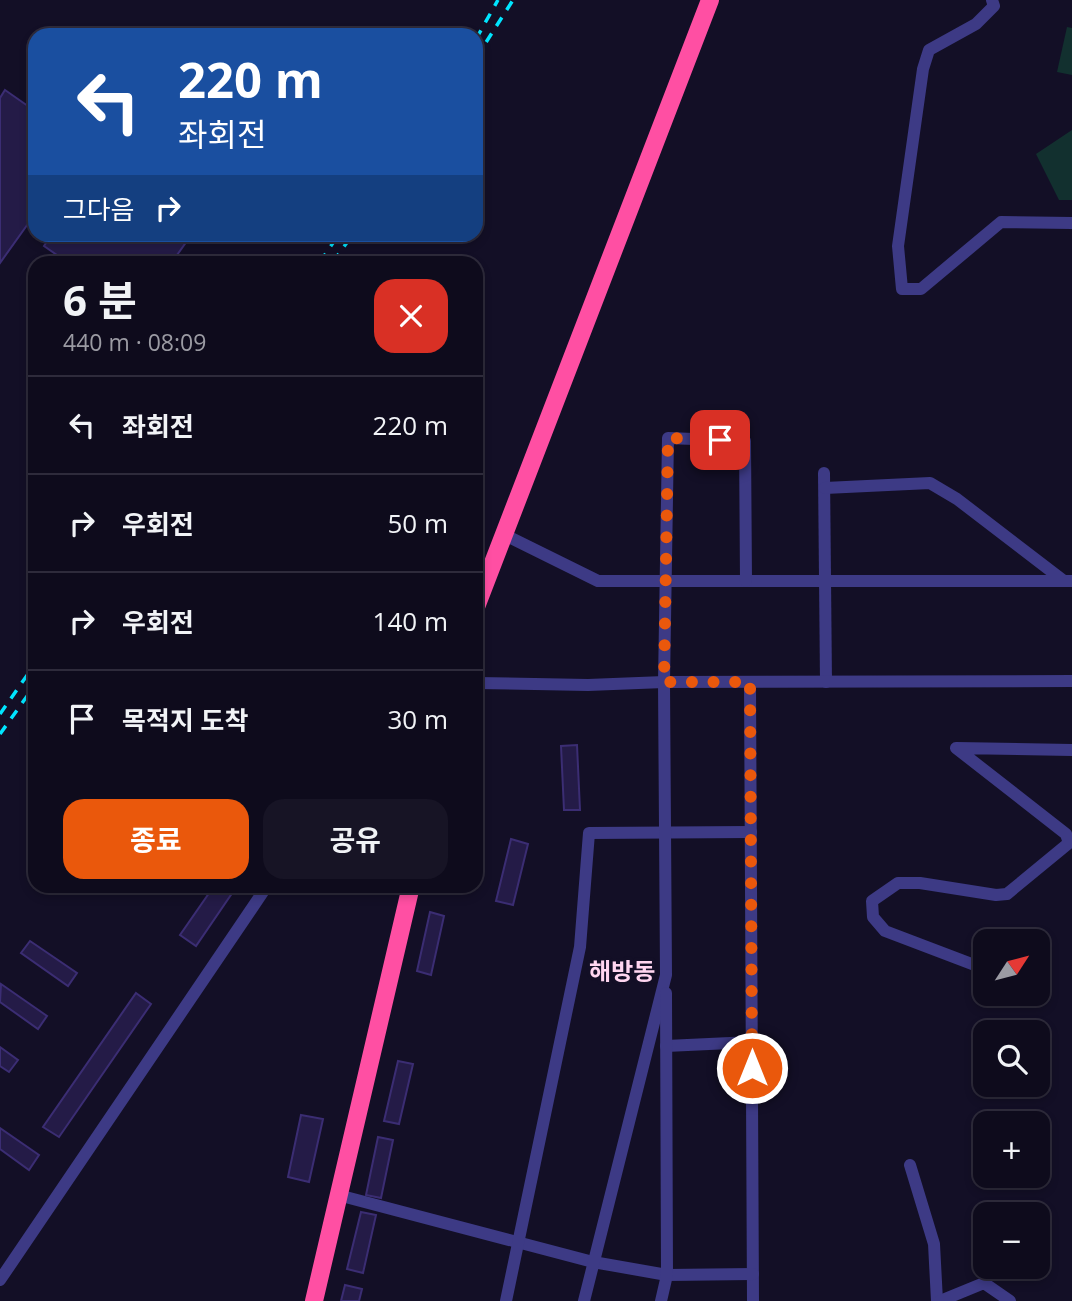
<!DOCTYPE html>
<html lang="ko">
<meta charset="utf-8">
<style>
body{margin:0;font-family:"Open Sans","Noto Sans KR",sans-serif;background:#171425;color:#f1f3f6;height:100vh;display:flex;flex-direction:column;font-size:26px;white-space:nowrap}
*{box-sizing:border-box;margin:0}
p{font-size:23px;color:#9b9ba3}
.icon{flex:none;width:38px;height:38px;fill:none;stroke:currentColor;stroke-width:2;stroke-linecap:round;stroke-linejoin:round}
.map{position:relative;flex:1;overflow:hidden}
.sheet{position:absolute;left:28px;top:256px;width:455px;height:637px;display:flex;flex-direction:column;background:#0e0b1c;border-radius:21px;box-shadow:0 4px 10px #0003,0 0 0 2px #2e2b3b}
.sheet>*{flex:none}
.hud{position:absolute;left:28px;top:28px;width:455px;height:214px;border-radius:21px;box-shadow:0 4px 10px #0003,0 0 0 2px #2e2b3b;background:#1a4fa0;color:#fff;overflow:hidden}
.needle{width:46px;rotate:54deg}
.controls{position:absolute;left:973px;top:929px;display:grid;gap:14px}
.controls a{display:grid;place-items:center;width:77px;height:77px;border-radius:14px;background:#0e0b1c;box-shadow:0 4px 10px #0003,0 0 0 2px #2e2b3b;font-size:35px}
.pin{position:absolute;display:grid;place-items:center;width:60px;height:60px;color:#fff;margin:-30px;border-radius:14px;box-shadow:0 4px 10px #0006}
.me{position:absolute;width:77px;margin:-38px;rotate:0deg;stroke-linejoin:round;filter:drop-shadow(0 0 5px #0008)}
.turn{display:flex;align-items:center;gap:24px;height:147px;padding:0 35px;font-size:32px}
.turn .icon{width:91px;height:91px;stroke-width:2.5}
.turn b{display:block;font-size:49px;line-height:60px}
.then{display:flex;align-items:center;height:66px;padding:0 35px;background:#0003;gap:14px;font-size:26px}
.round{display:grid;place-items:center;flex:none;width:74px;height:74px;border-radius:21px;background:#171425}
.headline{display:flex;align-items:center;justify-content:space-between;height:119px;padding:0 35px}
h1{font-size:42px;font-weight:700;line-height:52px}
.button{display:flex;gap:14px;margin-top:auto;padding:14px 35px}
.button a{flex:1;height:80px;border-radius:21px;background:#ea580c;color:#fff;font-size:28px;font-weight:700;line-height:80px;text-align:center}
.button a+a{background:#171425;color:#f1f3f6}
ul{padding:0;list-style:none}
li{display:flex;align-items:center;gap:21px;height:98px;padding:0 35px;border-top:2px solid #2e2b3b}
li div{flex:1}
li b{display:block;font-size:26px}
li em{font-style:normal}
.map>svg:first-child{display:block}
.green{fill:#12302f}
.building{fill:#241b47;stroke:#3b2d73;stroke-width:2}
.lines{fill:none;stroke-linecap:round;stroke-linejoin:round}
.minor{stroke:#3d3a85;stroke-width:12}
.highway{stroke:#ff4fa3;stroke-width:18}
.rail{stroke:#00e5ff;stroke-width:3.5;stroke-dasharray:10 9;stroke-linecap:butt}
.route{stroke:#ea580c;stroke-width:12;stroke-dasharray:0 21.6}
.labels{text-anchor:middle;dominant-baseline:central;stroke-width:7;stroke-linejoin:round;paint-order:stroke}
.quarter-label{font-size:24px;font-weight:bold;fill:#ffd6f0;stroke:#130f26}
</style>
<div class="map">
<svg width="1072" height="1301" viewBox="0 0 1072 1301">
<rect width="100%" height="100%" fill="#130f26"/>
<g class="green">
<path d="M1067,27L1072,28V75L1057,72Z"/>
<path d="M1072,130V200H1059L1036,154Z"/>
</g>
<g class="building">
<path d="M5,90L35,111V214L0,263V98Z"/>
<path d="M52,234H192L172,262H67L44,246Z"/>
<path d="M577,745L580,810H564L561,746Z"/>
<path d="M511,839L528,844L513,905L496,901Z"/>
<path d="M214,886H237L196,946L180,935Z"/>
<path d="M430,912L444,916L431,975L417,971Z"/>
<path d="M30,941L77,973L68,986L21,953Z"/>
<path d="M1,984L47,1016L38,1029L0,1002Z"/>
<path d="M136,993L151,1004L59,1137L43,1127Z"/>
<path d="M0,1047L18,1060L9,1072L0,1066Z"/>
<path d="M398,1061L413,1064L399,1124L384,1121Z"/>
<path d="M301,1115L323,1119L309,1182L288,1177Z"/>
<path d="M0,1128L39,1155L29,1170L0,1149Z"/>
<path d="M378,1137L393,1140L381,1198L366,1195Z"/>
<path d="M361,1212L376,1215L363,1273L347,1269Z"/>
<path d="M345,1285L362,1289L359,1301H341Z"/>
</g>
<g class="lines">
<g class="minor">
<path d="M992,0L994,6L976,24L929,50L923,69L898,246L902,289H921L1001,222L1072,223"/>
<path d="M824,473L826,682"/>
<path d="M825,488L930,483L957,499L1064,581"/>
<path d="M505,535L598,581H1072"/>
<path d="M750,682L753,1301"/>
<path d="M476,683L588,685L664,682L1072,681"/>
<path d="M985,969L885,931L873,917L872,901L898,883H920L996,895L1007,894L1069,843L1066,834L956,748L1072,750"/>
<path d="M666,1046L752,1042"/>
<path d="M910,1165L934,1244L937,1301"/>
<path d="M338,1195L593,1262L667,1275L753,1274"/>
<path d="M0,1280L267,886"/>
<path d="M506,1301L580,947L589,833L751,832"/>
<path d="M584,1301L666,975L664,682L668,438L745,441L746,581"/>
<path d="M661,1301L667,1275L666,993"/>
<path d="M940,1301L984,1283L1010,1301"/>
</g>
<g class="highway">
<path d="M476,607L710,0"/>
<path d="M314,1301L411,886"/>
</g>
<g class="rail">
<path d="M476,39L498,0"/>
<path d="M476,58L513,0"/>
<path d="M320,262L339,234"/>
<path d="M333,262L353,234"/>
<path d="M0,714L35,664"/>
<path d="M0,734L35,685"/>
</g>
</g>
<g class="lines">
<path class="route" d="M720,440L668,438L664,682H750L752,1068"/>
</g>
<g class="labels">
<g class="quarter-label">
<text x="622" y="970">해방동</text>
</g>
</g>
</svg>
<div class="controls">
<a><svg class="needle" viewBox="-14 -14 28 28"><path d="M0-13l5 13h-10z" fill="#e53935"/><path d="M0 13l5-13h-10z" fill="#9b9ba3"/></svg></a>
<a><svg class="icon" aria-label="search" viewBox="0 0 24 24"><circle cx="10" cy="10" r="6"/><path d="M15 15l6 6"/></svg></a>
<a>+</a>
<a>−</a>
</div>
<div class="pin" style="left:720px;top:440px;background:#d93025"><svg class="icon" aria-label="arrive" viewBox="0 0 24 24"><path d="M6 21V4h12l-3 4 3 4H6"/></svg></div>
<svg class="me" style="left:752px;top:1068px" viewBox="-20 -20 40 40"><circle r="17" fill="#ea580c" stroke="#fff" stroke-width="3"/><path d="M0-11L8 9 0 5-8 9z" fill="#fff"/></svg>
<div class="hud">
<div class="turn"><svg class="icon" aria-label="left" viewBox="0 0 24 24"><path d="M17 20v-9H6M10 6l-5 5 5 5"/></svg><div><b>220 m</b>좌회전</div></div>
<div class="then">그다음<svg class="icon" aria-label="right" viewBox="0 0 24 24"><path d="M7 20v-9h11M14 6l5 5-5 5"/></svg></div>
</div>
<section class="sheet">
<div class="headline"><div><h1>6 분</h1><p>440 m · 08:09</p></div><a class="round" style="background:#d93025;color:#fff"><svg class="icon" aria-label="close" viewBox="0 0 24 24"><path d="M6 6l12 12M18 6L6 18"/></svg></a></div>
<ul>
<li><svg class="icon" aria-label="left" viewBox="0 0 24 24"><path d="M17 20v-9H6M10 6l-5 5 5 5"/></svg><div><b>좌회전</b></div><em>220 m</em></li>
<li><svg class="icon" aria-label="right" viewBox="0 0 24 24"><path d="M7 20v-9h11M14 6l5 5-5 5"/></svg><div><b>우회전</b></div><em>50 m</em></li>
<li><svg class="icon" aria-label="right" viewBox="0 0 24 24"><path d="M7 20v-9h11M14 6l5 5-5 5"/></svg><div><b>우회전</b></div><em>140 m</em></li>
<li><svg class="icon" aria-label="arrive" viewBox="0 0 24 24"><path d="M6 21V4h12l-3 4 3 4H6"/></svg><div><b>목적지 도착</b></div><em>30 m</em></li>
</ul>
<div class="button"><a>종료</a><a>공유</a></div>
</section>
</div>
